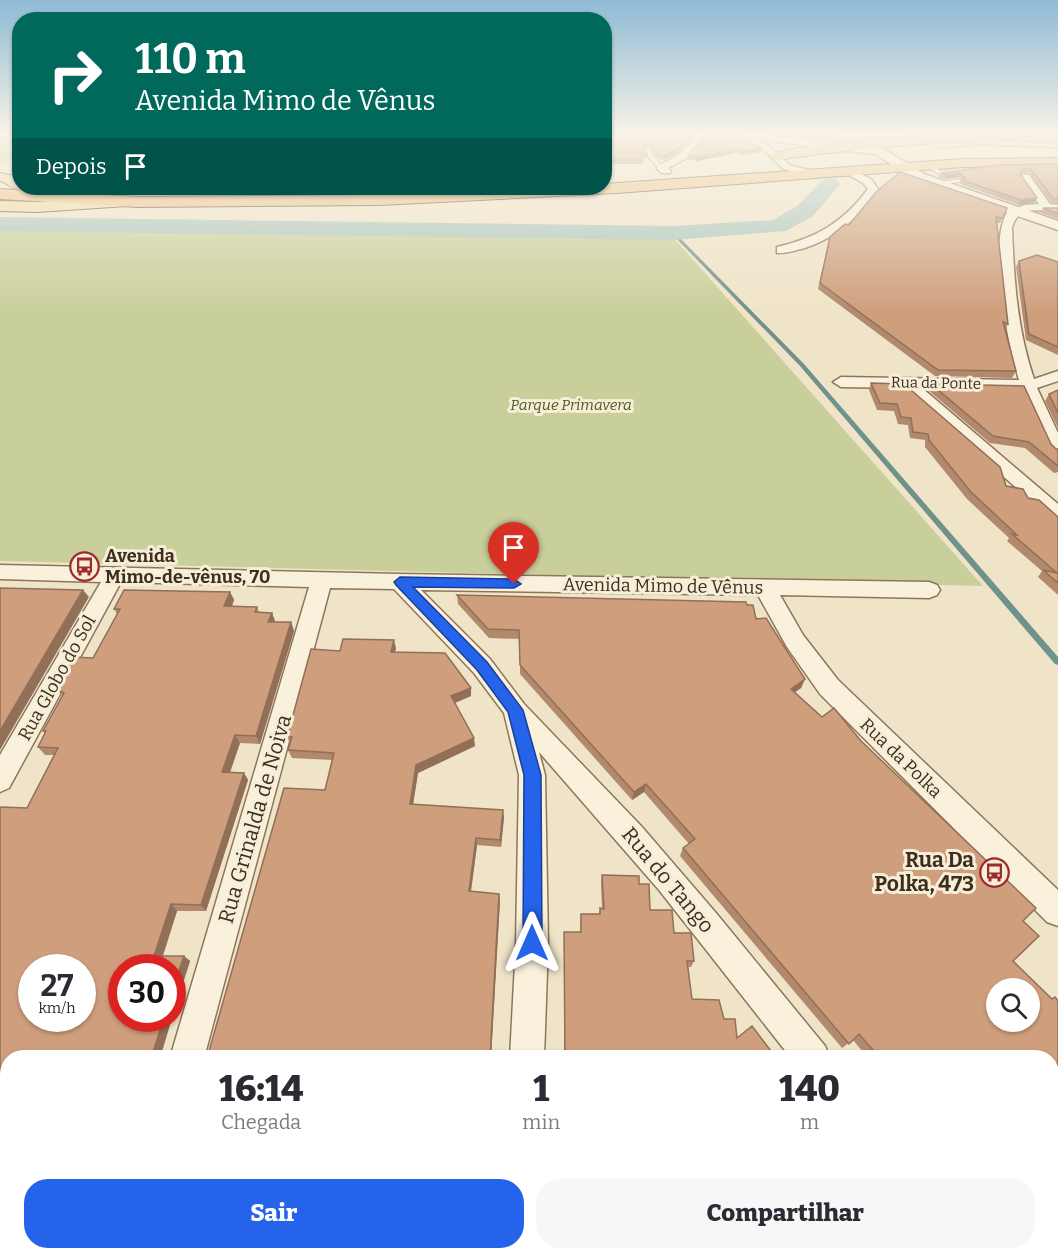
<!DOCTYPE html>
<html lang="pt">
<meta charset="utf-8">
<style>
body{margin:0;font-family:Bitter,serif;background:#f7f7f7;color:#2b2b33;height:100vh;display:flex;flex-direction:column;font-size:22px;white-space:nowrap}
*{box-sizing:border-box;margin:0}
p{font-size:20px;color:#7c7c81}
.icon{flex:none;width:33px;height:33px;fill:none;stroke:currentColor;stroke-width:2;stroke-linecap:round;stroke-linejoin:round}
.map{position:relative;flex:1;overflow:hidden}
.panel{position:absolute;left:0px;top:1050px;width:1059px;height:210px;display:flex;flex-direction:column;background:#fff;border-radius:24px 24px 0 0;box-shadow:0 2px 4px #0004}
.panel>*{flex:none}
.hud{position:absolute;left:12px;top:12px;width:600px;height:183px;border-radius:24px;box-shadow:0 2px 4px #0004;background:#00695c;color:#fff;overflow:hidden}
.controls{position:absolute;left:986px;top:978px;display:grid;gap:12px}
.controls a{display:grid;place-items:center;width:54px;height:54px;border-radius:50%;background:#fff;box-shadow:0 2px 4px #0004;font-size:30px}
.speed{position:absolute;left:18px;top:954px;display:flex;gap:12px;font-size:30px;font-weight:700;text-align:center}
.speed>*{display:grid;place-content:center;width:78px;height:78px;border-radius:50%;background:#fff;box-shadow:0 2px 4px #0004;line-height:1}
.speed small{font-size:15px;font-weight:400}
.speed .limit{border:9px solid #d22;background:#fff;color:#111}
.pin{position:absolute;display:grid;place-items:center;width:51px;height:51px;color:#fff;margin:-62px -26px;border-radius:50% 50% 50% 0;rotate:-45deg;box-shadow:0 0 6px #0007}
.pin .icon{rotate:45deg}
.me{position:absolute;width:66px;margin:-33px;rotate:0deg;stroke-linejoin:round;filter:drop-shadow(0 0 4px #0008)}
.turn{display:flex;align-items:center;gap:21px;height:126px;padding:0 24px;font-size:27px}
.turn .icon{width:78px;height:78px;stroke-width:2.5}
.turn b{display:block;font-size:42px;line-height:51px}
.then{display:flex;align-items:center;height:57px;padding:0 24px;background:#0003;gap:12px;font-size:22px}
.eta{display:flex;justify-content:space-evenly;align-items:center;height:102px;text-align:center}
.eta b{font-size:36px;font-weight:800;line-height:42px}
.primary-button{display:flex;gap:12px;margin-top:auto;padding:12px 24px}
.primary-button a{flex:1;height:69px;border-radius:24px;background:#2563eb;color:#fff;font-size:24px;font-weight:800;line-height:69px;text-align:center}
.primary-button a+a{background:#f7f7f7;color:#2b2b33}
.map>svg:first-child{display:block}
.green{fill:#c9cf9b}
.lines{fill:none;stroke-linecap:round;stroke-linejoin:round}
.stream{fill:#6f938a;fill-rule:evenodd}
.river{fill:#a9c4bc;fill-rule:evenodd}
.service-casing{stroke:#8d765c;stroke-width:2}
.minor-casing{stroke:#8d765c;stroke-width:3}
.tertiary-casing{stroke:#8d765c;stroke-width:3}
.primary-casing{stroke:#5b4430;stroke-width:2}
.trunk-casing{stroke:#5b4430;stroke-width:2}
.service{fill:#faf1dc;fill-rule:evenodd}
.minor{fill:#faf1dc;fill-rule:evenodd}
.tertiary{fill:#faf1dc;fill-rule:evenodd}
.primary{fill:#f3d9a0;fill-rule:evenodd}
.trunk{fill:#eabe7c;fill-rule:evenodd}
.wall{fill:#b2896c;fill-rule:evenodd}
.shaded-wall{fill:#916f58}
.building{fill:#cf9f7d;stroke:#916f58;stroke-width:1.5;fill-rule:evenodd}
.route{fill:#2563eb;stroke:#184099;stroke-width:1.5}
.labels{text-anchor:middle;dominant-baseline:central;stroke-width:6;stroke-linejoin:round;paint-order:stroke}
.far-street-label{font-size:15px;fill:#3d2e20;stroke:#f7eed8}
.far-park-label{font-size:15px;font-style:italic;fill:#4d5a26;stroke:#f7eed8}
.poi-label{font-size:18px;font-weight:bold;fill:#3d2e20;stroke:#f7eed8;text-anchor:start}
.street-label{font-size:18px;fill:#3d2e20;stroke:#f7eed8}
.near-street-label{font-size:21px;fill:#3d2e20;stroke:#f7eed8}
.near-poi-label{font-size:21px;font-weight:bold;fill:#3d2e20;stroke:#f7eed8;text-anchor:end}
</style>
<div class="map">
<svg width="1058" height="1260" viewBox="0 0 1058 1260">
<rect width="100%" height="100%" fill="#f0e4c8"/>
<g class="green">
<path d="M0,135H19V159L8,163L0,160Z"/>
<path d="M0,230L672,236L983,586L0,561Z"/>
</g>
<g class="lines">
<g class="stream">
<path d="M981,144L1058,147V149L981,146L936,149L934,148Z"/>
<path d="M672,232H674L804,364L1058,657V665L1055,664L800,366L672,234Z"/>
</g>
<path class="river" d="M830,178L837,180L840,184L837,188L813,216L786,231L673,240L0,231V217L673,226L773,220L797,206L823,180Z"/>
<defs>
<g id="service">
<path d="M648,148L662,166V168H658L649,158L645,150Z"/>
<path d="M926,164H930L941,171L963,168L966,170L940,175L926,166Z"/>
<path d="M959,179L961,182L935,185L932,183Z"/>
</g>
<g id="minor">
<path d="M697,135H706L687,158L668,168L671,171L670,173H662L657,169V165C675,160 686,149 697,135Z"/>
<path d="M739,135H764L842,144L847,147L842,150L754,139L772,148L789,165L817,172V176L813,177L783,169L766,152L742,140Z"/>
<path d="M849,168L871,179L878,189C859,217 838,237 805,248C796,250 786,254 777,253V247C816,238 844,222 868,189L863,183L845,173V169Z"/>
<path d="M1021,175H1029L1050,204L1058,205V211C1039,211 1017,205 1012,228C1014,280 1017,329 1034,379L1058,371V381L1037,388L1058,433V454L1052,453L1049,449L1022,390L922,388L1058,504V520L1051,518L902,388L841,387L833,382L841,377L1019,380C1008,345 987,241 1008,211L1025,205L1039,204L1020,177Z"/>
<path d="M170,188H181L172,194L167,191Z"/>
<path d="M0,565L400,574L929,582L937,585L940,590L937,595L929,598L780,595L803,635L838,680L1058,890V926L1047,922L820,694L787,647L758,595L421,590L490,659L524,704L642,827L716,913L825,1046L830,1058H791L659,890L539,752L545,775L548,943L544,1058H510L516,943L519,775L504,713L474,673L394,589L330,588L204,1058H170L309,587L121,582L9,788L0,792V755L101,582L0,579Z"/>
<path d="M110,1252H150L147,1260H107Z"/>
<path d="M498,1252H538L537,1260H497Z"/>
<path d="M949,1252H992L995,1260H953Z"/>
</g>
<path id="tertiary" d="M842,143L884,149L924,174L1058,221V230L914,180L876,154L838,150V144Z"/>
<g id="primary">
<path d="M0,173L20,177V188H27C17,194 10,184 0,181Z"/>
<path d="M136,197L144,202L142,205L37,212L0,211V201L37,202Z"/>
</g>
<g id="trunk">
<path d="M927,135H1058V142C963,137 870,147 776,160L769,156C779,146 905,136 927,135Z"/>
<path d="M1058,158V166L963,167L617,193L380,205L138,207L0,199V189L138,197L380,195L535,188H604V184L963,159Z"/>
</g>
</defs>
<use href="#service" class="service-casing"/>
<use href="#minor" class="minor-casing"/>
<use href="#tertiary" class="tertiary-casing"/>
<use href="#primary" class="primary-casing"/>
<use href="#trunk" class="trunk-casing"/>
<use href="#service" class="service"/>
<use href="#minor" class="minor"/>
<use href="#tertiary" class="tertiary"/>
<use href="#primary" class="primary"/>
<use href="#trunk" class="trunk"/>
</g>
<g class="wall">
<path d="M604,135H695L678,152L664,160H660L648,146L644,148L647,154V158H642L643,160V164H604Z"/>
<path d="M782,135H840L827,140Z"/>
<path d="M742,138L761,148L760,152L741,155L735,153L697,161L688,160V156Z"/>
<path d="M1058,164V204L1051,202L1029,173H1021L1020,174L1037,198L1035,202L1019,205L960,184L962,181L959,177L945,179L939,177L941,173Z"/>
<path d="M1007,208L1000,223H997L1008,324L1005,330L1016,371L1012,378L935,376L818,289L830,237L849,225Z"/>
<path d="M1043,208H1058V219L1041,213Z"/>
<path d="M1019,261L1058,262V355L1026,340L1016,267Z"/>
<path d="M871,383L1006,486L1028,498L1058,517V595L1038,577L1042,571L1007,541L1009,538L967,499L925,447V440L910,438L908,425L898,424L894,411L877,410L869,390Z"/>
<path d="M931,384L1051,444L1056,449H1058V472L1054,473L1025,448L990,443L928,390Z"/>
<path d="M1058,390V428L1045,401L1049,394Z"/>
<path d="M124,590L230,592L234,600L232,606L257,607L259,612L272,613L275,622H291L294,631L260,744L240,743L230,773H244L248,780L206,911H177L163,956H184L190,961L172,1017V968H122V1018H172L160,1058H8V1252H97L95,1260H0V809L1,807L27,808L54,755H45L38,747L45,734L43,731L62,696L55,688L72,657L93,658L117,614L114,609ZM32,968H82V1018H32Z"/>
<path d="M457,595L747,605L805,679L801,688L794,692L822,717L861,741L1023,921L1013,961L1051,999L1055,997L1058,1001V1260H1017L1011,1252H1052V1105L1056,1100L1052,1095V1058H868L853,1040L842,1048L680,856L683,848L689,844L644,792L632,800L520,674V639L489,638L458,604Z"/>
<path d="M396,648L395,652L471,696L455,703L475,746L418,773L413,804L504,817L501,847L477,845L471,891L500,900L491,1058L325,790L332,760L292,758L288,750L290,744L287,737L340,651Z"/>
<path d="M602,875L639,884L650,910L674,933L694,961L691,967H688L692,999L724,1019L737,1038L773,1055L782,1058H564V932H580L581,914H599L600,908H602L601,883Z"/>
<path d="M849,1252H947L953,1260H855Z"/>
</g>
<g class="shaded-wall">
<path d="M692,135H695L678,152L664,160V156Z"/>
<path d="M831,135H840L827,140L828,136Z"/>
<path d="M649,142L648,146L643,149V145Z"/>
<path d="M761,148L760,152L741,155L742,151Z"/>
<path d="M736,149L735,153L697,161V157Z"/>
<path d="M960,173L959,177L945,179L946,175Z"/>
<path d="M1037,198L1035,202L1019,205L1021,200Z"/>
<path d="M83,590L89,597L0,750V731Z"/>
<path d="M230,592L234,600L228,615L224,606Z"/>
<path d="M272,613L275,621L272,630L268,622Z"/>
<path d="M291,622L294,631L260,744L256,736Z"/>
<path d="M394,640L396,648L393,660L391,652Z"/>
<path d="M805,679L801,688L787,698L791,689Z"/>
<path d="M471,688V696L452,704L451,696Z"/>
<path d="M235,735L240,743L227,780L222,772Z"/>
<path d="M474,738L475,746L418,773L412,811L410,804L416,765Z"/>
<path d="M244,773L248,780L206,911L201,905Z"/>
<path d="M646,784L644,792L632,800L634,792Z"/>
<path d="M503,810L504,817L501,847L500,840Z"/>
<path d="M476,838L477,845L470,898L469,891Z"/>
<path d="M499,894L500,900L491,1058H490Z"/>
<path d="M171,904L177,911L161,961L154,956Z"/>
<path d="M184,956L190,961L172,1017V991Z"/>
<path d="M164,1018H172L160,1058H151Z"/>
<path d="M87,1252H97L95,1260H84Z"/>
</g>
<g class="building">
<path d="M604,135H692L679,148L664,156H660L649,142L643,145L647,154L640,153L643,160H604Z"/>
<path d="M706,135H740L742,138L761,148L742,151L736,149L697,157L688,156Z"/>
<path d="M1058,164V199L1053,198L1031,169H1023L1020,174L1037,198L1021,200L962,180L965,178L960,173L946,175L941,173L998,165Z"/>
<path d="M900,172L1007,208L1003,218L996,217L1008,324L1003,322L1016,371L938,370L820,283L830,237L845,224L849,225L876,192Z"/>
<path d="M1043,208H1058V214Z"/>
<path d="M1037,255L1058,262V347L1029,334L1019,261Z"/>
<path d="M871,383L904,384L1000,467L1006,486L1023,489L1028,498L1039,500L1058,517V583L1043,570L1057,573L1012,534L1017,535L971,492L929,440L928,434L913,432L911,418L901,417L897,404L880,403Z"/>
<path d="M931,384L1024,386L1051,444L1056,449H1058V466L1029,442L993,436Z"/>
<path d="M1058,390V413L1049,394Z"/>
<path d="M0,588L83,590L0,731Z"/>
<path d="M124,590L230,592L224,606L257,607L255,612L272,613L268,622H291L256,736L235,735L222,772L244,773L201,905L171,904L154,956H184L172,991V968H122V1018H164L151,1058H8V1252H87L84,1260H0V809L1,807L27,808L58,748L38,747L46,731H43L64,693L55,688L72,657L93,658L120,609H114ZM32,968H82V1018H32Z"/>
<path d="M457,595L746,602L747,605H753L756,619L766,618L805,679L791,689L822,717L834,708L861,741L1036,908L1023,921L1039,936L1013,961L1052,999L1055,997L1058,1001V1086L1052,1079V1058H880L859,1034L849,1044L683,848L695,839L646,784L634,792L520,665L519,630L488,629ZM996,988H1029V1022H996Z"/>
<path d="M343,639L394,640L391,652L445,653L471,688L451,696L474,738L416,765L410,804L503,810L500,840L476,838L469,891L499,894L490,1058H207L284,788L325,790L334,753L288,750L292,737H287L311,649L340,651Z"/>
<path d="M602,875L639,876V884H649L650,910H672L674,933H691L694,961H687L692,999L719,1000L724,1019H735L737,1038L752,1026L774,1055L777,1052L782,1058H565L564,932H581V914H600V908L604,909Z"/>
<path d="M1058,1109V1260H1030L1023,1252H1052V1117Z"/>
<path d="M176,1252H479L478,1260H174Z"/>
<path d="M567,1252H846L840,1260H567Z"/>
<path d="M858,1252H947L953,1260H863Z"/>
</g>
<linearGradient id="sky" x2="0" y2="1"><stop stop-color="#8fbad6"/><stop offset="0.43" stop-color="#f8f3e6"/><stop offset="1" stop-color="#f8f3e6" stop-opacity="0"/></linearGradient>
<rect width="1058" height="311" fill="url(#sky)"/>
<path class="route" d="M400,577L514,579L521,584L514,588L413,587L487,662L523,710L541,775L542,943L539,949L532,952L526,949L523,943L524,775L508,712L477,670L396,585L394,582Z"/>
<defs>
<symbol id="bus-ring" viewBox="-11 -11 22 22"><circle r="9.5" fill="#f7eed8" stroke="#9e2a2b" stroke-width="1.5"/><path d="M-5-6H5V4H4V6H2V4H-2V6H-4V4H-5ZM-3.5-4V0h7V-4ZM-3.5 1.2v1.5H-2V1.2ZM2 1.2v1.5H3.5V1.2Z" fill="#9e2a2b"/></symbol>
</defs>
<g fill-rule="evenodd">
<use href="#bus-ring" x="68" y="550" width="33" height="33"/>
<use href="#bus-ring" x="978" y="856" width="33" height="33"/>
</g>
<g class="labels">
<g class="far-street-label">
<text transform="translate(936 383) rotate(1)">Rua da Ponte</text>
</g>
<g class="far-park-label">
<text x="571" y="405">Parque Primavera</text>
</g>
<g class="poi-label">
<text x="105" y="556">Avenida<tspan x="105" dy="21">Mimo-de-vênus, 70</tspan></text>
</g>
<g class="street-label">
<text transform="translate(663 586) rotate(1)">Avenida Mimo de Vênus</text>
<text transform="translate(57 678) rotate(-61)">Rua Globo do Sol</text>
<text transform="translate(901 758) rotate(44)">Rua da Polka</text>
</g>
<g class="near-street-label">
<text transform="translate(255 819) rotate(-74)">Rua Grinalda de Noiva</text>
<text transform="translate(668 880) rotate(50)">Rua do Tango</text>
</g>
<g class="near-poi-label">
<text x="974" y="860">Rua Da<tspan x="974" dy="24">Polka, 473</tspan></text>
</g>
</g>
</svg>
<div class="controls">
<a><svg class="icon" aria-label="search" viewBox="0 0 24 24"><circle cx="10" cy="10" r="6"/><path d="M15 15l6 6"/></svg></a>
</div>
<div class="speed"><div>27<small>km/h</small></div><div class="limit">30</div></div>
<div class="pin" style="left:514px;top:584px;background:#d93025"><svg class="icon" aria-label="arrive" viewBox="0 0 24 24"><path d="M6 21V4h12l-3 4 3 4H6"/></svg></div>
<svg class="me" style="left:532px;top:943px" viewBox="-20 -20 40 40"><path d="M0-17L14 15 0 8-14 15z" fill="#2563eb" stroke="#fff" stroke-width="4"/></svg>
<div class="hud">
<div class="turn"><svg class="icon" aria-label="right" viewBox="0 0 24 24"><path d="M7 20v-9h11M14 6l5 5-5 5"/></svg><div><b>110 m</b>Avenida Mimo de Vênus</div></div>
<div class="then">Depois<svg class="icon" aria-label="arrive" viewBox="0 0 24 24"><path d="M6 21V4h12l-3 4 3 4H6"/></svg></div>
</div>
<section class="panel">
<div class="eta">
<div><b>16:14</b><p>Chegada</p></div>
<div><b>1</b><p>min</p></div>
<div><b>140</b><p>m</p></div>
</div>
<div class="primary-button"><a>Sair</a><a>Compartilhar</a></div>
</section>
</div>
